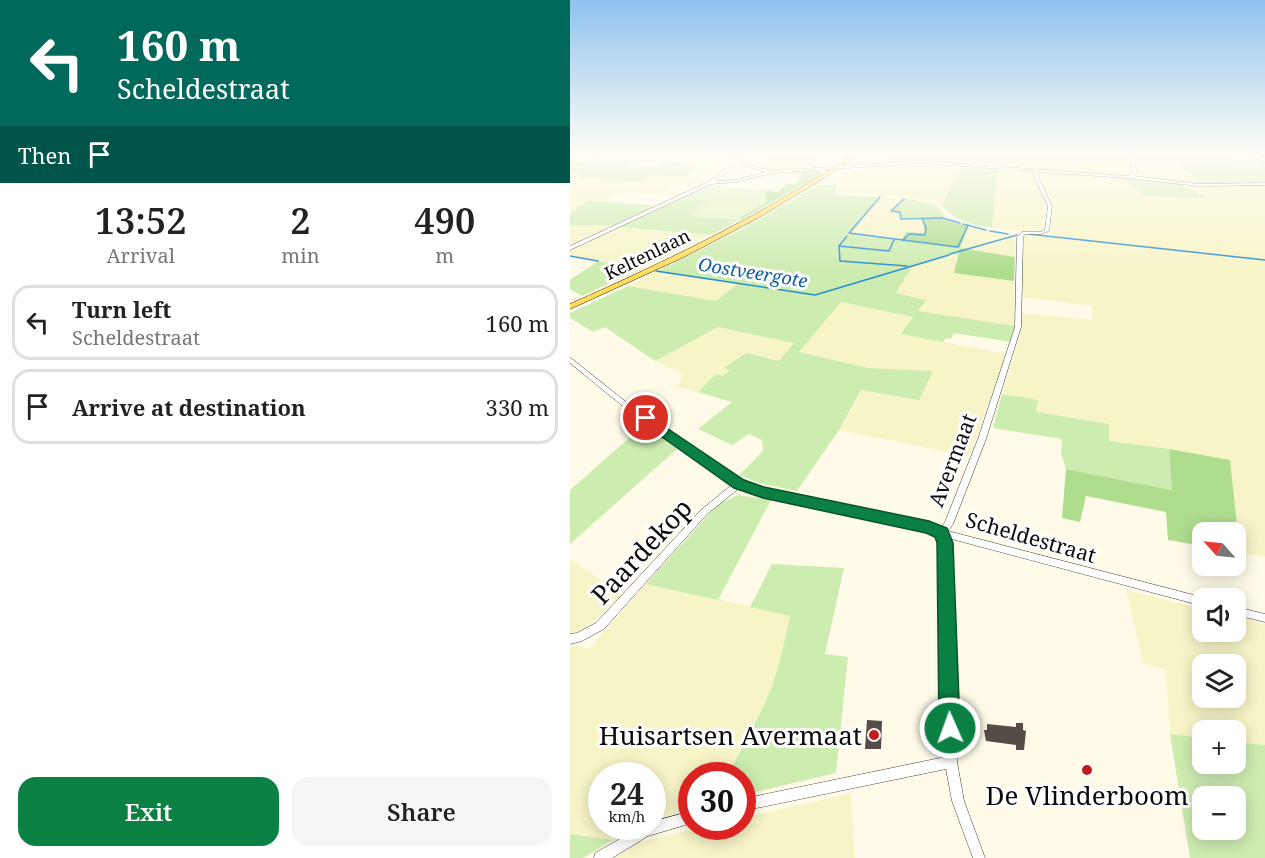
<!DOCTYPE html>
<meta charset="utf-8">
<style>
body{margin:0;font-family:"Noto Serif",serif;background:#f6f6f6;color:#222;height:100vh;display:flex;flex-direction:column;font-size:22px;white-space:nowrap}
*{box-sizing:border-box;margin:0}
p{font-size:20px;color:#767676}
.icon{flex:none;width:33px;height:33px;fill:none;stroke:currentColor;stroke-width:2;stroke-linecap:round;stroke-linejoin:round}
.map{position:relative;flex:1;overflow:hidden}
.sheet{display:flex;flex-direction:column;background:#fff;width:570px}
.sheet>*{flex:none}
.guide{background:#00695c;color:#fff;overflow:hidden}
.needle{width:39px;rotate:297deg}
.buttons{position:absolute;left:622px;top:522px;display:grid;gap:12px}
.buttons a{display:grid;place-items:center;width:54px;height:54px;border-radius:12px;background:#fff;box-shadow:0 3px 15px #0003;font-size:30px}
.speed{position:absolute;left:18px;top:762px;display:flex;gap:12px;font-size:30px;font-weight:700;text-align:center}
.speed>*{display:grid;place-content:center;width:78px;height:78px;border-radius:50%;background:#fff;box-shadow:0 3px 15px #0003;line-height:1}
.speed small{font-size:15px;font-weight:400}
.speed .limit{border:9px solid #d22;background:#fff;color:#111}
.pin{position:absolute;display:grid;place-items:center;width:51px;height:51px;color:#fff;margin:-26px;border:3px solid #fff;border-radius:50%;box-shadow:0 2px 6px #0007}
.me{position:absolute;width:66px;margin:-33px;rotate:358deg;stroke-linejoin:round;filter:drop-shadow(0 0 4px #0008)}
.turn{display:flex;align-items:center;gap:21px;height:126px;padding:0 18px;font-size:27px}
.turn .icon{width:78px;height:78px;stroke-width:2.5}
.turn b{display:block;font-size:42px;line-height:51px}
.then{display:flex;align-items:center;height:57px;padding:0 18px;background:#0003;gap:12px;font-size:22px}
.eta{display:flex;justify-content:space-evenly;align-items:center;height:102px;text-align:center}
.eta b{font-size:36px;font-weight:600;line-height:42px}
.cta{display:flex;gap:12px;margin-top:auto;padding:12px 18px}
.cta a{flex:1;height:69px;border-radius:18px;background:#0b8043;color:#fff;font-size:24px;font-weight:600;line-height:69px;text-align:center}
.cta a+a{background:#f6f6f6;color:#222}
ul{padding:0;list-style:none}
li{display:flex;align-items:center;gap:18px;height:75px;margin:0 12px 9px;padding:0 6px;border:3px solid #e0e0e0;border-radius:18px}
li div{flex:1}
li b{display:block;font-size:22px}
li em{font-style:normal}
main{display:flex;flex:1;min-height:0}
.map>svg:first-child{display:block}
.farmland{fill:#f7f4c7;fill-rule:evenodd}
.green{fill:#cdecb0;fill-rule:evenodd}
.forest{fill:#afdd8e}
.pitch{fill:#e0f2c2}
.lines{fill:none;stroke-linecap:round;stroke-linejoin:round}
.stream{stroke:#2b8cd6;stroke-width:1.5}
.building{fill:#544c46}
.minor-casing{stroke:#3e3e3e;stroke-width:1}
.major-casing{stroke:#1c1c1c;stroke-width:1}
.minor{fill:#fff;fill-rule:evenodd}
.major{fill:#ffdc58;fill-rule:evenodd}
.route{fill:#0b8043;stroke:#07532c;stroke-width:1.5}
.poi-dot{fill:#c31a1c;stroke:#fff;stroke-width:2}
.labels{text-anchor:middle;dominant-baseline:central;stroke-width:6;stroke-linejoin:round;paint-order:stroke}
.far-street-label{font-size:18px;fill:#0b0b0b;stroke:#fff}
.far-water-label{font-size:18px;font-style:italic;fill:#0d5ca4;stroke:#fff}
.street-label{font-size:21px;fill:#0b0b0b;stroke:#fff}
.near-street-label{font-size:26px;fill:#0b0b0b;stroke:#fff}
.near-poi-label{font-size:26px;fill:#0b0b0b;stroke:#fff;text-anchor:end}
</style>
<main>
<section class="sheet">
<div class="guide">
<div class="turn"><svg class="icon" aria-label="left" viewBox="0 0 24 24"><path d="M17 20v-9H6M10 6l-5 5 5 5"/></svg><div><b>160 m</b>Scheldestraat</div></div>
<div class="then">Then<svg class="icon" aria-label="arrive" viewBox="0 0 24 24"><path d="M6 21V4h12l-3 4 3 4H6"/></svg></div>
</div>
<div class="eta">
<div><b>13:52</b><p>Arrival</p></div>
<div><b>2</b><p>min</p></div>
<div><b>490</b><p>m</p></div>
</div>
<ul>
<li><svg class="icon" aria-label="left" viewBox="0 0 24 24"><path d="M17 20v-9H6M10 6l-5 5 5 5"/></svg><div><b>Turn left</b><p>Scheldestraat</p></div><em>160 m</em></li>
<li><svg class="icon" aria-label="arrive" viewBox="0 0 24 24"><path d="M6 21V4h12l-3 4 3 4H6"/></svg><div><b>Arrive at destination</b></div><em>330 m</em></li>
</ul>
<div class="cta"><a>Exit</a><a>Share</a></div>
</section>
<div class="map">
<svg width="695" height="858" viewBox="0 0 695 858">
<rect width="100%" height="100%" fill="#fffbe8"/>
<g class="farmland">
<path d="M200,153H250L245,169L199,171L171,163L194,162Z"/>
<path d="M318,153H557L562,174L557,176L364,161L311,164Z"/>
<path d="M563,153H677L682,155L660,156L666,162H609L632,185L570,177Z"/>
<path d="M351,163L393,166L372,205L332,196L269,192L271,175L275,171Z"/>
<path d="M427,169L461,172L476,203L473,230L452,231L422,228Z"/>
<path d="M470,173L552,178L576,196L641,198L618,185H695V557L670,553L660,460L539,441L538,424L466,412L468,401L432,394L450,336L451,313L522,320V306L451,297L454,235L480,236L484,209L468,176Z"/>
<path d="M82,175L143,179L135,183L131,182L123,185L108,183L93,192L109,194L106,196L57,192L38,200H18L0,214V180L6,178L70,182Z"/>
<path d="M311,197L334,198L320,211L328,213L331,219H352L355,233L336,232L332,240L281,233Z"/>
<path d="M0,225H44L0,245Z"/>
<path d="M399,226L446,235L445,257L390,248Z"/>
<path d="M48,227L141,235L71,269L0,255V251Z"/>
<path d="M389,253L384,273L444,281L445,326L347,311L355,300L326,293L342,267Z"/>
<path d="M86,272L167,284L145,301L58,286Z"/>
<path d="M271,302L343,317L331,334L437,354L399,456L269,430L287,400L291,390L349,400L362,371L298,368L229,352Z"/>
<path d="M148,327L225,343L209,361L155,368L161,369L153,376L146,374L128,392L104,386L110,383L113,374L85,361Z"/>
<path d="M0,559L52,594L15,629L0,633Z"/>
<path d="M76,584L220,615L210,664L198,697L169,749L159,775L122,776L121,809L83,820L82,776H32V826L68,827L43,840L0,834V646L20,648Z"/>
<path d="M556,590L633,609V632H666V617L695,624V745L666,742V730H633V738L600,734L596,670L573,663ZM633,664H666V698H633Z"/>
<path d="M281,793L285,858H44L69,842L135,827L172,826L173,818Z"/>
</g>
<g class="green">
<path d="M677,153H695V183L632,185L608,162L693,161Z"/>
<path d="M23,158L63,161L58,166L89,167L96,160L127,165L116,177L83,175L70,182L6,178L13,174H0V162L16,163Z"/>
<path d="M393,166L427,169L422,228C399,223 387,223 372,205Z"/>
<path d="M552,178L608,183L639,198L576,196Z"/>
<path d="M248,185H266L265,193L271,195L311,197L282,233L390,248L389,253L342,267L326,293L356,300L348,311L445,326L441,342L384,333L381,339L376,338L373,342L331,334L343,317L271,302L229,352L298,368L363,371L349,400L291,390L269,430L227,491L192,484L169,475L193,451L192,440L179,434L162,445L128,429L162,402L128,392L146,374L153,376L160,370L154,368L176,353L209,361L224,343L148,327L85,361L35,327L23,332L0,318V313L58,286L146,301L167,284L86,272L174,228Z"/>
<path d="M334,198L366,205L375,215L352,219H330L328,213L320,211Z"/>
<path d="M111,199L139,200L119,217L172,219L141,235L48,227Z"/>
<path d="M18,200L86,206L44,225H0V214Z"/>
<path d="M28,261L71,269L12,296L0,289V280Z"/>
<path d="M432,394L468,400L466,412L539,424V441L599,449L603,490L496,469L491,453L492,439L423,428Z"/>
<path d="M75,424L107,449L0,544V490Z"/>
<path d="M168,495L201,500L148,600L76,584L147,505Z"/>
<path d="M202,564L274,568L255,654L278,657L266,773L173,795L172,776L159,775C170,747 186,724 198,696C209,671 214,643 220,616L180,607Z"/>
<path d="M600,734L633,738V764H666V742L695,745V858H620ZM633,796H666V830H633Z"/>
<path d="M0,834L43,840L13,858H0Z"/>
</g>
<g class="forest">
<path d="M250,171V175L172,219L169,218L196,203L195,191L208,192L217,184H226L233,174L219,173Z"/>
<path d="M372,216L380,221L399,226L390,248L445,257L444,281L384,273L390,248L331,241L336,232L355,233L352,218Z"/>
<path d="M599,449L660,460L670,553L666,552V532H633V546L598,540L596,512L516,496L510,522L492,518L496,469L602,490Z"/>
</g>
<path class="pitch" d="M141,185L145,187L212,190L195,191L196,203L169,218L118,217L138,200L111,199Z"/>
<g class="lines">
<g class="stream">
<path d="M310,197L279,233L333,240"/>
<path d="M334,199L321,211L330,212L331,219L373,218L390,223"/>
<path d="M352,218L356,228L355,235L339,234L333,240L388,247L398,225"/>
<path d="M393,224L416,230"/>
<path d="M420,231L438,234"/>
<path d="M458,234L695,260"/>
<path d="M277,236L269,246L319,251L324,240"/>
<path d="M269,246L270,261L337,266"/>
<path d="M380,254L447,235"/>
<path d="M0,256L28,261"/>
<path d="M86,271L245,295L379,255"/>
</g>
</g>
<g class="building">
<path d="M297,720L312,721L311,749H295Z"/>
<path d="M446,723H453V730L456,731L454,750H446V745L416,741L414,730H417V724L446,727Z"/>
</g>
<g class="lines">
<defs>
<g id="minor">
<path d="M142,153L173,154L178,153L170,162L200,171L350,161L558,176L563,173L558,153H562L567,173L563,176L628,184L695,183V185L628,186L559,178L468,172L469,179L482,206L479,231L471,234H455L453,237L451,327L416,439L383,524L378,531L635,598H633V606L378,538L379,544L387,762L394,801L415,858H403L382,801L376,769L172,811V799L375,757L371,544L368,535L357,530L193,495L172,486L137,514L34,629L12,641L0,644V634L7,633L26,623L131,510L164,483C104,450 53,406 0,363V358L2,359C63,407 122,459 194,489L359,524L371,528L375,522L408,439L445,327L447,237L452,232H471L475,230L478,206L465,179L464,171L350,163L202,173L166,182L141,184L0,250V246L138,182L166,162L171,156L144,154ZM168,164L195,172L166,180L145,181Z"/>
<path d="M677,153H682L695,159V162Z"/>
<path d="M666,607L695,614V622L666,615Z"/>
<path d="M122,811V823L78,836L42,858H24L25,853L71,827L82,826V822Z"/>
</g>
<path id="major" d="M285,153H290L256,177L186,219L114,257L0,309V304C99,260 195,214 285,153Z"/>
</defs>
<use href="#minor" class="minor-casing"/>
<use href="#major" class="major-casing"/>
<use href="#minor" class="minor"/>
<use href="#major" class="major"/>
</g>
<linearGradient id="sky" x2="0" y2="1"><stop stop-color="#8fc3ef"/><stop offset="0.56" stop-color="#fffdf5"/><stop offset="1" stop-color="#fffdf5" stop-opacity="0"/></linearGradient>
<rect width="695" height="273" fill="url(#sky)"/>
<path class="route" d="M76,414L174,480L194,487L359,521L377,528L383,543L390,728L387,736L380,739L372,736L369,728L367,543L365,537L356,533L193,498L164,488L71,422L69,418Z"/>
<g class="poi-dot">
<circle cx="304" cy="735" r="6"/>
<circle cx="517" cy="770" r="6"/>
</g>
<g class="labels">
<g class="far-street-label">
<text transform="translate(77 254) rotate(-26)">Keltenlaan</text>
</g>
<g class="far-water-label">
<text transform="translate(183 272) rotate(9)">Oostveergote</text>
</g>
<g class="street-label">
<text transform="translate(382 460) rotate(-69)">Avermaat</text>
<text transform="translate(461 537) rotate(16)">Scheldestraat</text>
</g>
<g class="near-street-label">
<text transform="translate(71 551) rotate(-47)">Paardekop</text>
</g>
<g class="near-poi-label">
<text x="292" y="735">Huisartsen Avermaat</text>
<text x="517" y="795" text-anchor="middle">De Vlinderboom</text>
</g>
</g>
</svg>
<div class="buttons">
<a><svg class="needle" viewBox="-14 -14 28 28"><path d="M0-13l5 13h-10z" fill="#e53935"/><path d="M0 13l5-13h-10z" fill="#767676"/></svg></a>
<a><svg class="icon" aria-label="sound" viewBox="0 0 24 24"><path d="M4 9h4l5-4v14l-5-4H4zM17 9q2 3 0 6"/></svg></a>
<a><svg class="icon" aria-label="layers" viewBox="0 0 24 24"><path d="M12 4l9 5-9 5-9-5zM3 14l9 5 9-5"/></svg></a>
<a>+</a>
<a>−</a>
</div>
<div class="speed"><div>24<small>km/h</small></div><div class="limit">30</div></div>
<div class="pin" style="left:76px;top:418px;background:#d93025"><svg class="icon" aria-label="arrive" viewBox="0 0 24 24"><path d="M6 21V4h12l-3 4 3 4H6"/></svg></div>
<svg class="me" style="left:380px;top:728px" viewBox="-20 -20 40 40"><circle r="17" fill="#0b8043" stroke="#fff" stroke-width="3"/><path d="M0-11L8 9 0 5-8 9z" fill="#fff"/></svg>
</div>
</main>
